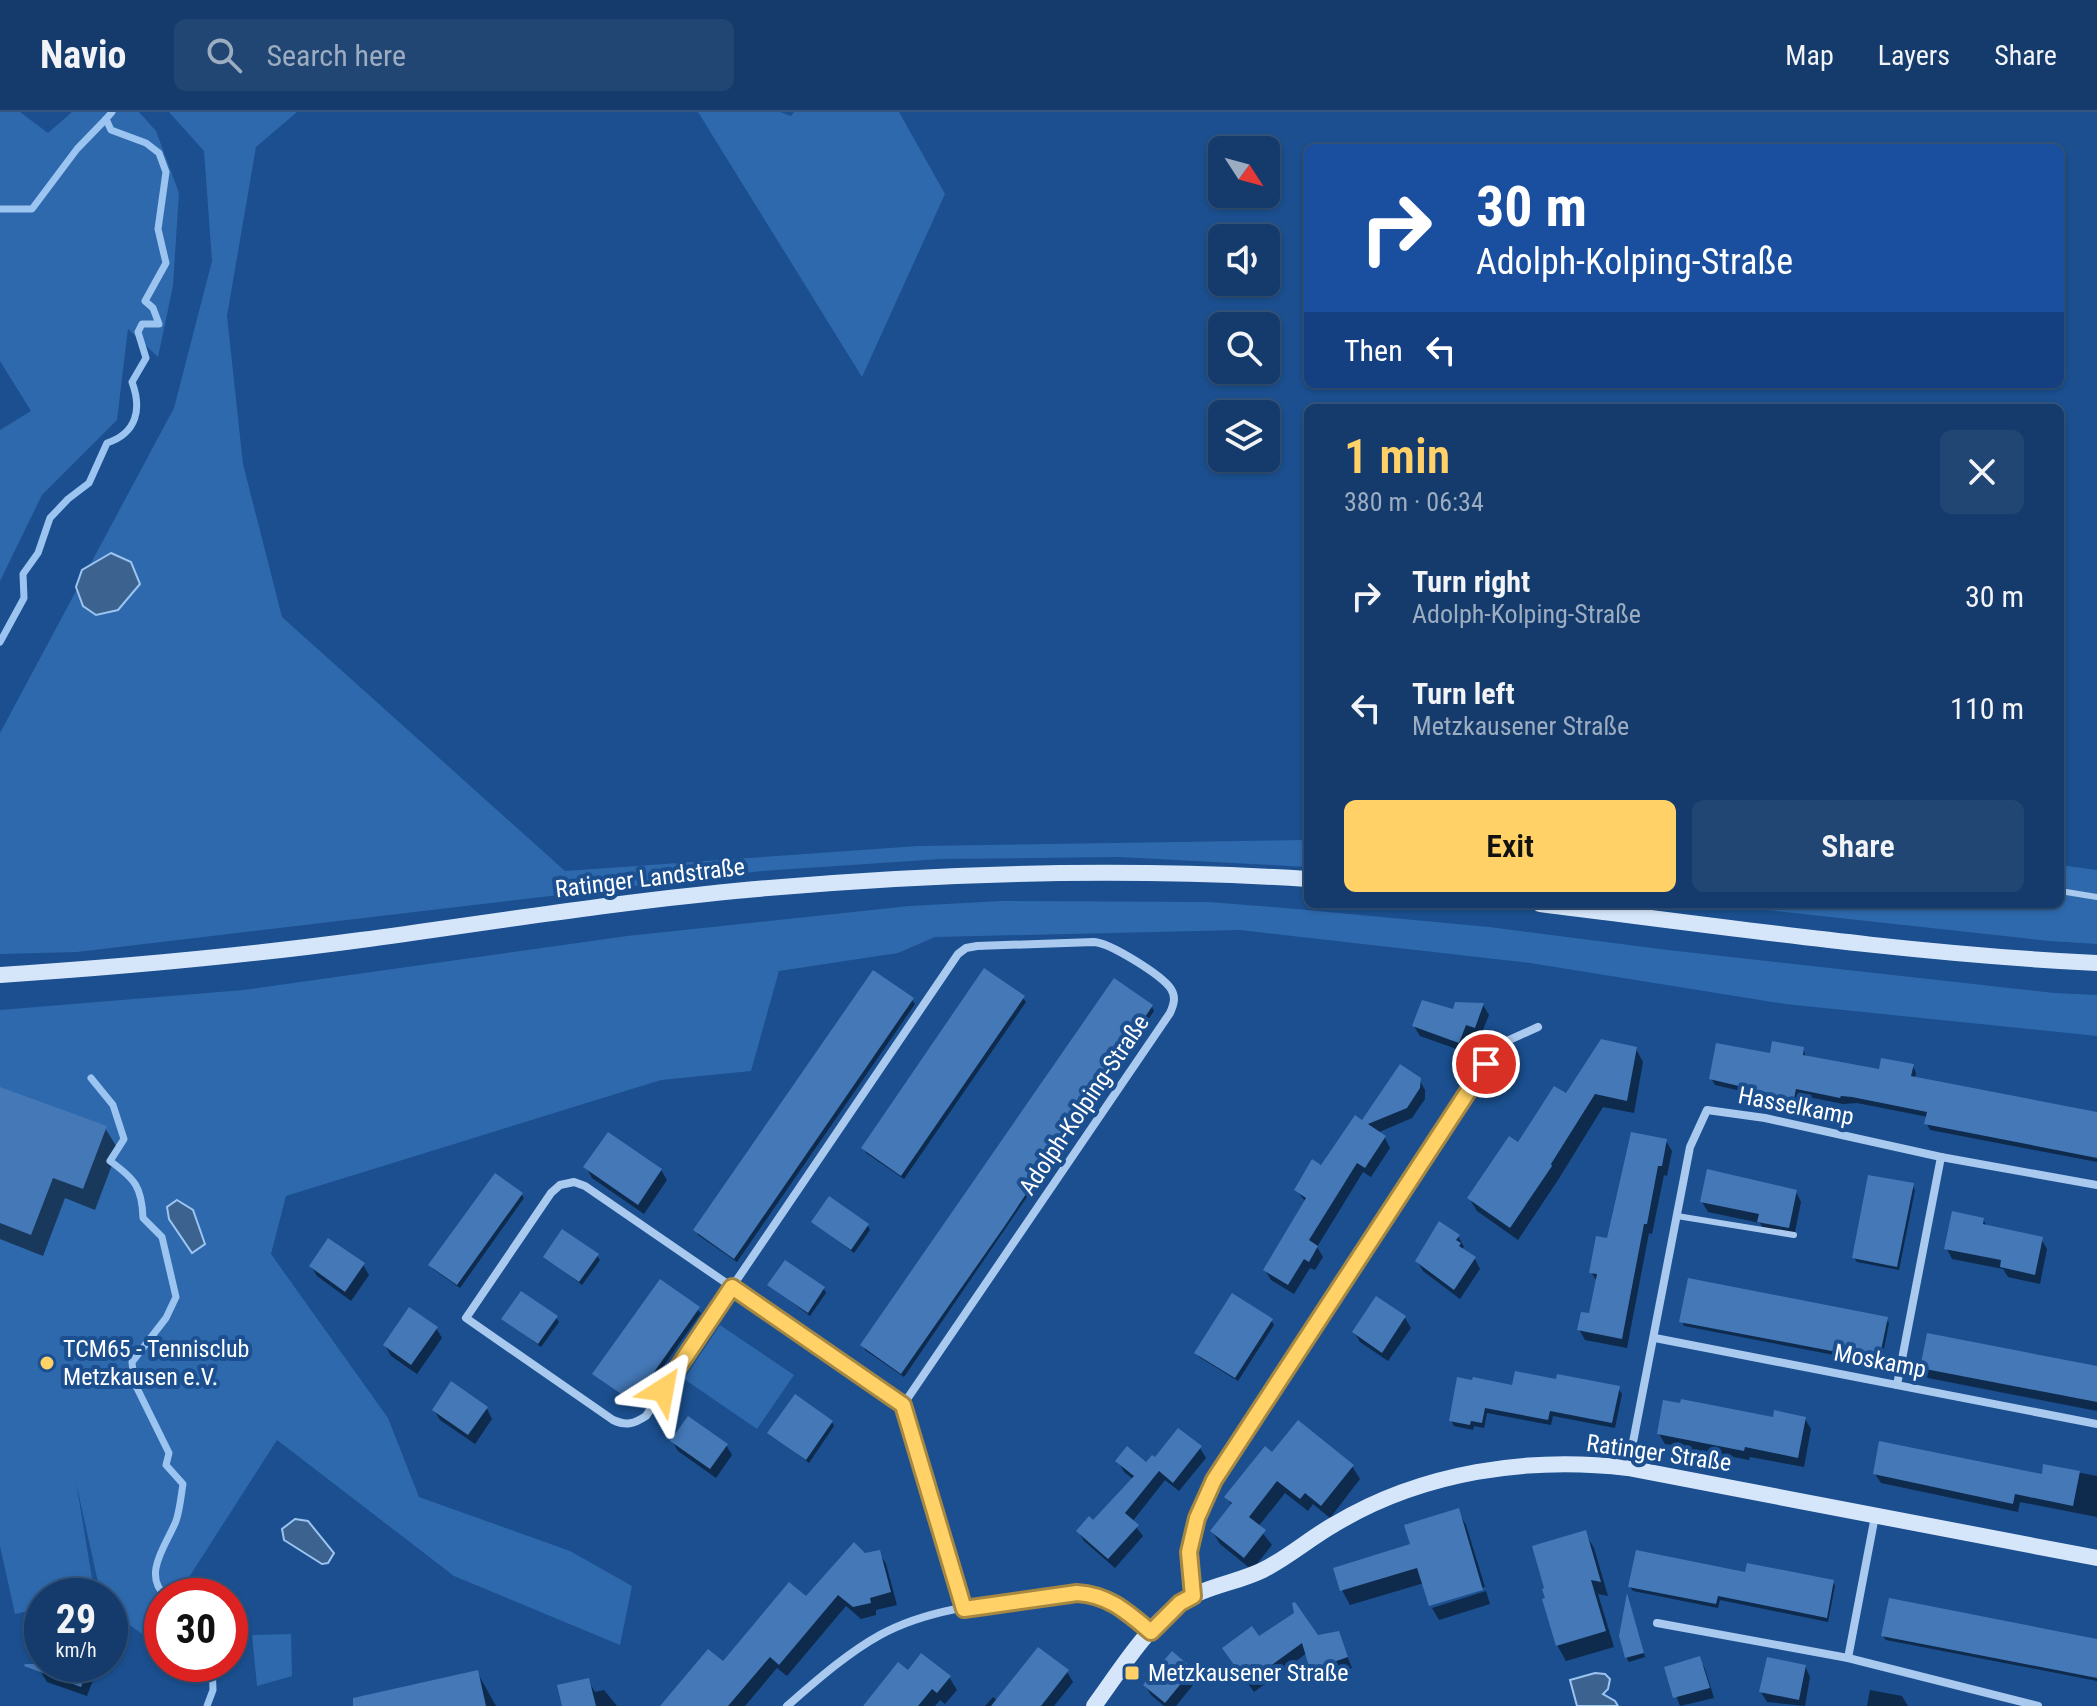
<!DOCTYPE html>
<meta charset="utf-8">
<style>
body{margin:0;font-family:"Roboto Condensed",sans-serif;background:#214673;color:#f1f3f6;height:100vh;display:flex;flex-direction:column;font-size:30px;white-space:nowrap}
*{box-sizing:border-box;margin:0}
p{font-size:26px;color:#9dadc1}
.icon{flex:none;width:44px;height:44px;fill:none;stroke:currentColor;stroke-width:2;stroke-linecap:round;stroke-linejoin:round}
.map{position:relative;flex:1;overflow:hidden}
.side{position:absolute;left:1304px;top:292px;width:760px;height:504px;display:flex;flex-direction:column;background:#143b6b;border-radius:12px;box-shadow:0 2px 6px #0004,0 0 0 2px #33557e}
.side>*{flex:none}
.guide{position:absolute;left:1304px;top:32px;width:760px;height:244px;border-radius:12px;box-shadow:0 2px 6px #0004,0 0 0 2px #33557e;background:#1a4fa0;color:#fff;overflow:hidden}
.needle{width:52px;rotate:126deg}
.fabs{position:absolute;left:1208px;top:24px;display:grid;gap:16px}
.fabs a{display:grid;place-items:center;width:72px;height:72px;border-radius:12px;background:#143b6b;box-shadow:0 2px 6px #0004,0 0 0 2px #33557e;font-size:40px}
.speed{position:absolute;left:24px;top:1466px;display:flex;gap:16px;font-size:40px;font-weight:700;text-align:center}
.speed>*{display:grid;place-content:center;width:104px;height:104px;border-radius:50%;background:#143b6b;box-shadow:0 2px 6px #0004,0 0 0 2px #33557e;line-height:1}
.speed small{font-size:20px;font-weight:400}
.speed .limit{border:12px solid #d22;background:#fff;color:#111}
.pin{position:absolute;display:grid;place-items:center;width:68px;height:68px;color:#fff;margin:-34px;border:4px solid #fff;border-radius:50%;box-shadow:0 2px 8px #0007}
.me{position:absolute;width:88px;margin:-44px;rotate:34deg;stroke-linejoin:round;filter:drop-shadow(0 0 6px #0008)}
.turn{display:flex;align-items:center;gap:28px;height:168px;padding:0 40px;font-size:36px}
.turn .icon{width:104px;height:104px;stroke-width:2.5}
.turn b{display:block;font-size:56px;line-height:68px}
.then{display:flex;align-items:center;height:76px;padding:0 40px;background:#0003;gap:16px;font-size:30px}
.round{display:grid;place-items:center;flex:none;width:84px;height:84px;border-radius:12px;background:#214673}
.summary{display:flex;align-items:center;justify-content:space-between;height:136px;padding:0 40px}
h1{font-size:48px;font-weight:600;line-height:60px;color:#ffd166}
.cta{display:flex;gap:16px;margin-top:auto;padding:16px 40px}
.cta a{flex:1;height:92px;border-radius:12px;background:#ffd166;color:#111;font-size:32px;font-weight:600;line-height:92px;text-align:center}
.cta a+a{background:#214673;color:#f1f3f6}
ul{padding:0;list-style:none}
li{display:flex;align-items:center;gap:24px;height:112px;padding:0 40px}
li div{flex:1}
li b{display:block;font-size:30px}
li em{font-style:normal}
header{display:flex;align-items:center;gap:48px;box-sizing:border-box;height:112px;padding:0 40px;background:#143b6b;border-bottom:2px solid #33557e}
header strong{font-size:38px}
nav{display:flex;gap:44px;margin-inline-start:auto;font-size:28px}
.search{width:560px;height:72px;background:#214673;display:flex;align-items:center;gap:20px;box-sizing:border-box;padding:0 28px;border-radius:12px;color:#9dadc1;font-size:30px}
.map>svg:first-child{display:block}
.green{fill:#2e69ad}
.water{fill:#3c6290;stroke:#9cc4f0;stroke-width:2}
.shadow{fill:#0007}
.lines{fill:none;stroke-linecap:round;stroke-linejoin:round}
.stream{stroke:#9cc4f0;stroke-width:7}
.building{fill:#4478b7}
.lane{stroke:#a9c9ee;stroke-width:6}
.street{stroke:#a9c9ee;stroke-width:8}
.secondary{stroke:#d6e6fa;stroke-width:16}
.route-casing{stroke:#a68842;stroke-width:20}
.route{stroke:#ffd166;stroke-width:14}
.poi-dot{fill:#ffd166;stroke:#1b4f8f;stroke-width:3}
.labels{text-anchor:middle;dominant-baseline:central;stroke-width:8;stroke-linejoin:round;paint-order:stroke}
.street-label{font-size:24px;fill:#fff;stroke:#1b4f8f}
.poi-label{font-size:24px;fill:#fff;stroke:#1b4f8f;text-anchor:start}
</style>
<header>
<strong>Navio</strong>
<div class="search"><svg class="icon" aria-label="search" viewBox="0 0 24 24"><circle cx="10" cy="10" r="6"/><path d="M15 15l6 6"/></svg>Search here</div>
<nav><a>Map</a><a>Layers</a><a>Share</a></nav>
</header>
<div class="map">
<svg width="2097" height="1594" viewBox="0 0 2097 1594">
<rect width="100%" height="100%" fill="#1b4f8f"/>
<g class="green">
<path d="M0,0H20L48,21L72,0H139L156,19L179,81L173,174L158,245L128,217L117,308L42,383L0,469V318L31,299L0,249Z"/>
<path d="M169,0H297L256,35L227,204L243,352L282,505L565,759L918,734L1308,728V755L1118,745L941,747L762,759L77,840L0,842V621L174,296L212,149L204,39Z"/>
<path d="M698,0H780L791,4L794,0H899L945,82L862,265Z"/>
<path d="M2060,753L2097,758V832L2049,829L1711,792H2060Z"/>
<path d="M1001,789L1209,790L1285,796L1489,815L1668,838L2054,881L2097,883V924L1785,892L1530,851L1240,818L935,825L898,841L779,859L751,959L661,968L286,1084L271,1142L388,1306L419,1385L570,1439L632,1474L620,1533L454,1464L277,1328L177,1484H162V1507L149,1527L110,1499V1484H101L76,1370L95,1484H42V1496L15,1502L0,1434V898L243,878L627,824L909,794Z"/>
<path d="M720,1213L794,1263L757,1317L684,1267Z"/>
<path d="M291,1522L292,1564L257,1574L252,1523Z"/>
</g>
<g class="water">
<path d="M111,441L131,450L140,472L118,498L96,503L83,494L76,475L82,458Z"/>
<path d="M177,1088L193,1098L205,1132L192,1141L169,1107L167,1095Z"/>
<path d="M295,1407L308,1409L334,1441L328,1451L322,1452L284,1428L282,1417Z"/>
<path d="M1595,1561L1605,1562L1610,1567L1608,1577L1603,1582L1615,1589L1618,1594H1577L1570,1568Z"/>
</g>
<g class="shadow">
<path d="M1023,886L1026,890L904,1067L866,1041L864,1037Z"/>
<path d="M912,888L915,892L737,1150L698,1123L696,1118Z"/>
<path d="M1457,892L1483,893L1489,903L1480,925L1471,922L1465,940L1420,924L1414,914L1454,899Z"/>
<path d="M1152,895L1154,899L904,1265L865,1238L863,1233Z"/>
<path d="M1636,937L1643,950L1634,1001L1603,995L1558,1068L1518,1128L1477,1099L1469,1086L1519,1033Z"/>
<path d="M1803,937L1806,945L1881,960L1913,954L1916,961L1915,966L2097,1001V1050L1930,1018L1927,1012L1928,1005L1857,991L1843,992L1799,983L1797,992L1715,973L1711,966L1771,943Z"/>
<path d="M1419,967L1425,978V987L1412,1006L1377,1021L1385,1026L1390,1036L1371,1065L1363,1060L1317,1135L1323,1145L1315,1158L1310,1156L1294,1182L1271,1168L1265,1158L1306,1090L1296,1078L1322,1056L1363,1011Z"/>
<path d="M0,977L105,1016L118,1037L95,1098L65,1086L43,1144L0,1127Z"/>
<path d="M1666,1029L1672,1039L1667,1064L1664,1063L1652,1122L1649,1121L1627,1236L1585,1228L1579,1217L1591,1203L1598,1171L1591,1160Z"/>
<path d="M586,1055L661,1058L667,1068L644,1102L592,1066Z"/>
<path d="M1912,1073L1915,1078L1899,1158L1857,1150L1854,1146Z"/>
<path d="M1796,1080L1801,1090L1794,1125L1765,1120L1760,1111L1708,1100L1702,1090Z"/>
<path d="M521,1082L524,1086L460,1176L433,1157L431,1153Z"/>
<path d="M1983,1107L1987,1115L2041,1127L2047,1137L2040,1172L2008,1165L2003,1157L1952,1147L1947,1137Z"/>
<path d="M813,1110L868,1114L870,1118L854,1141Z"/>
<path d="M1458,1124L1464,1135L1462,1137L1475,1147L1480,1157L1460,1187L1423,1159L1417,1149Z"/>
<path d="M597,1144L600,1148L582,1173L545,1145Z"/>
<path d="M363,1153L369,1163L351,1189L317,1164L311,1154Z"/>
<path d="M661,1170L701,1201L636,1293L595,1262Z"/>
<path d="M770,1173L824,1177L826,1181L810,1204Z"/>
<path d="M556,1206L559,1210L541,1235L504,1207Z"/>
<path d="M1405,1206L1411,1216L1388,1249L1360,1230L1354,1220Z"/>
<path d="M1886,1207L1889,1211L1881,1252L1684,1214L1682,1209Z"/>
<path d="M1271,1208L1274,1213L1238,1269L1199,1245L1197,1241Z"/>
<path d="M436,1216L442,1226L417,1262L391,1244L385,1233Z"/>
<path d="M2097,1255V1299L1928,1266L1922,1256Z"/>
<path d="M1558,1269L1618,1276L1622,1282L1615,1316L1553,1304L1551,1313L1487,1301L1484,1316L1474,1314L1473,1318L1454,1314L1451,1308Z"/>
<path d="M487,1297L492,1307L475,1332L440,1308L434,1298Z"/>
<path d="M1774,1307H1805L1811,1317L1804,1355L1750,1345L1749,1348L1665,1332L1659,1322Z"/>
<path d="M832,1310L834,1314L809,1351L770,1321Z"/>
<path d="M672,1329L726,1333L732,1343L716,1366L678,1339Z"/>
<path d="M1200,1336L1206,1346L1179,1379L1165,1368L1132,1410L1143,1424L1115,1456L1084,1429L1078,1419L1093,1411L1133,1367L1124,1360L1118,1349L1147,1352Z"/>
<path d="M1272,1343L1352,1354L1360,1367L1330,1406L1313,1392L1308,1399L1285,1381L1258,1415L1272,1433L1252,1458L1220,1432L1212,1419L1232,1394L1227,1385Z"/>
<path d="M2045,1354L2097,1364V1405L2020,1390L2018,1400L1881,1371L1875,1362L2043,1364Z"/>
<path d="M1458,1399L1466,1413L1485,1475L1431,1492V1494L1424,1471L1350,1493L1342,1478L1336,1457L1412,1434Z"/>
<path d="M1585,1421L1594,1436L1608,1484L1598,1482L1614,1535L1566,1549L1557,1533Z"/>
<path d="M879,1440L886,1452L897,1493L876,1498V1503L861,1507L846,1494L787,1564L777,1556L745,1594H670L865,1443Z"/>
<path d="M1746,1462L1833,1470L1835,1474L1828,1510L1720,1488L1718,1496L1633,1479L1630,1475Z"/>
<path d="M1486,1479L1490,1492L1439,1508L1432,1496Z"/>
<path d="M1628,1487L1645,1545L1629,1550L1626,1545Z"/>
<path d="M1338,1521L1352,1556L1340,1560L1342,1563L1318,1570L1307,1541L1254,1580L1230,1546L1259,1527L1317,1526Z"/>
<path d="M1883,1524L2097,1529V1569L1886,1528Z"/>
<path d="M1699,1546L1705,1557L1714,1586L1680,1594L1666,1556Z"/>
<path d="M44,1552H99L87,1584L47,1570L41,1560Z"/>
<path d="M1805,1554L1810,1565L1805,1594L1767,1590L1761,1580Z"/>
<path d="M1191,1558L1197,1568L1176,1594H1164L1151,1583L1145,1573Z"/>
<path d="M477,1560L496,1594H388Z"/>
<path d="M1067,1560L1073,1570L1054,1594H985L993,1585L998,1589Z"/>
<path d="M909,1561L949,1565L957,1578L945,1592L940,1588L935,1594H866Z"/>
<path d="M588,1568L595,1580L604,1578L617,1594H564Z"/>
<path d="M1870,1578L1902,1584L1908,1594H1867Z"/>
</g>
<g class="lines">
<g class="stream">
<path d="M0,97H32L77,37L106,7"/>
<path d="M0,530L24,486L23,462L38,441L50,406L68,387L89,371L107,331C137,321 142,297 132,270L146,246L138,220L142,212H159L153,196L145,189L166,151L158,117L166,60L159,41L146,31L111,18L106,7L112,0"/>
<path d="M91,966L113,993L124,1027L110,1049C135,1067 142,1075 143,1106L162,1125L176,1185L166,1206L132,1250L134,1270L169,1341L166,1353L183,1372C181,1384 180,1397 176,1409C167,1432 141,1463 166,1484"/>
<path d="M207,1594L213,1578L212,1552"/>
</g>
</g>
<g class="building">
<path d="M984,856L1025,884L901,1064L861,1036Z"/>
<path d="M873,858L914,886L734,1147L693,1118Z"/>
<path d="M1114,866L1153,893L1004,1115L901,1262L860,1233Z"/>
<path d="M1422,888L1453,897L1455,890L1484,891L1475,916L1466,913L1459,931L1412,914Z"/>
<path d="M1601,927L1637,935L1627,989L1595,982L1551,1052L1552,1054L1510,1116L1467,1086L1509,1024L1518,1030L1554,974L1566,981Z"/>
<path d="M1772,929L1804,935L1803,943L1879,957L1881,946L1914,952L1911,964L2097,1000V1046L1924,1012L1927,1000L1852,985L1841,984L1840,986L1796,977L1794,987L1709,967L1716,931L1770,941Z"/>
<path d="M1400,952L1421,966L1420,976L1407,996L1368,1012L1386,1024L1365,1056L1357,1051L1309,1128L1318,1134L1309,1150L1304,1147L1288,1173L1263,1158L1306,1086L1294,1078L1312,1047L1321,1053L1355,1003L1362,1008Z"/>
<path d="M0,975L107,1014L83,1077L53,1066L31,1123L0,1111Z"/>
<path d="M608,1020L662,1057L638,1093L583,1055Z"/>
<path d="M1631,1020L1667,1027L1662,1054H1658L1647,1112H1644L1622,1227L1577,1218L1581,1200L1589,1201L1597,1162L1589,1161L1596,1124L1607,1126Z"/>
<path d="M1707,1057L1797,1078L1789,1116L1757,1110L1759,1102L1700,1090Z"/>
<path d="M495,1061L523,1081L457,1173L428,1153Z"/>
<path d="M1868,1063L1914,1071L1897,1155L1852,1146Z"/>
<path d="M829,1084L869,1112L851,1138L811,1110Z"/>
<path d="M1952,1099L1984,1106L1983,1112L2043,1125L2035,1163L2000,1155L2001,1148L1944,1137Z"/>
<path d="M1439,1109L1460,1123L1456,1128L1461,1131L1459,1134L1476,1145L1454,1178L1415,1149Z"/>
<path d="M562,1117L599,1142L579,1170L543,1145Z"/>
<path d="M328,1126L365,1151L345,1180L309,1154Z"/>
<path d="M785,1148L825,1175L808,1201L767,1173Z"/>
<path d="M1688,1166L1888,1205L1879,1248L1679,1210Z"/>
<path d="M660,1167L700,1195L633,1290L592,1262Z"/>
<path d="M521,1179L558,1204L538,1232L501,1207Z"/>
<path d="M1232,1181L1273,1207L1235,1266L1194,1241Z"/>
<path d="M1376,1184L1406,1204L1382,1241L1352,1220Z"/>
<path d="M409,1195L438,1215L411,1253L383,1233Z"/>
<path d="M1927,1221L2097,1254V1290L1920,1256Z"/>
<path d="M1515,1259L1556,1267L1557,1262L1620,1274L1612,1311L1550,1299L1548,1308L1485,1296L1482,1311L1471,1309L1470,1313L1449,1309L1457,1265L1472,1268L1473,1265L1512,1273Z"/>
<path d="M451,1269L488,1295L468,1323L432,1298Z"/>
<path d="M795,1282L833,1309L806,1348L767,1321Z"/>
<path d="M1681,1287L1773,1305L1774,1298L1806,1305L1798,1346L1745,1335L1744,1339L1657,1322L1663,1288L1680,1291Z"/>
<path d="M688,1304L728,1332L710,1357L670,1329Z"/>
<path d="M1298,1308L1354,1353L1321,1394L1305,1381L1300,1387L1277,1369L1249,1405L1266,1418L1244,1446L1210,1419L1232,1391L1224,1385L1265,1334L1272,1340Z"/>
<path d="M1178,1316L1202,1334L1173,1371L1159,1359L1125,1401L1139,1413L1108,1447L1076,1419L1089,1404L1093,1408L1134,1364L1115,1349L1127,1334L1146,1350L1152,1343L1155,1345Z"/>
<path d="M1879,1329L2042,1362L2043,1352L2080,1359L2073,1394L2015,1382L2013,1392L1873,1362Z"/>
<path d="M1459,1396L1483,1478L1429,1494L1417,1456L1340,1479L1333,1456L1410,1432L1404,1413Z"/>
<path d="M1586,1418L1601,1470L1591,1468L1606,1519L1556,1534L1542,1487L1545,1486L1542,1477L1544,1476L1532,1434Z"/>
<path d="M854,1430L865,1441L880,1438L891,1480L870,1486L871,1491L853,1495L838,1483L779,1553L770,1545L728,1594H660L708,1537L723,1549L789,1470L806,1484Z"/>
<path d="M1636,1438L1745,1460L1747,1451L1834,1468L1827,1506L1718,1484L1716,1492L1628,1475Z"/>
<path d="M1627,1481L1644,1541L1625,1546L1619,1524Z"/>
<path d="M1889,1486L2097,1527V1566L1881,1524Z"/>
<path d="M1295,1490L1318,1523L1339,1519L1348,1545L1336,1549L1338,1553L1311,1561L1302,1531L1247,1571L1222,1536L1252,1514L1259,1524L1294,1501L1292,1491Z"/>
<path d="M1038,1535L1069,1558L1041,1594H991Z"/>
<path d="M1172,1539L1193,1557L1165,1591L1143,1573Z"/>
<path d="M921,1541L951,1564L937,1581L932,1577L918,1594H863L898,1550L908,1558Z"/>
<path d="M1700,1544L1710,1576L1673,1586L1664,1555Z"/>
<path d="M1767,1545L1806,1553L1799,1588L1759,1580Z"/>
<path d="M25,1552H90L81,1575L24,1554Z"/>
<path d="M478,1558L486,1594H353V1586Z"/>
<path d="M589,1566L596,1594H562L557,1573Z"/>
</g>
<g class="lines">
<g class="lane">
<path d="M2060,779L2097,785"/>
<path d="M1677,1104L1794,1123"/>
</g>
<g class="street">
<path d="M574,1070L585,1074L732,1175L646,1304C634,1312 626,1314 613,1308L466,1206L551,1081L560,1073Z"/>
<path d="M1655,1226L2097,1312"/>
<path d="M1897,1273L1941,1045"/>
<path d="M903,1293L1170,901C1174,892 1176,885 1171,877C1162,863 1110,831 1094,830L977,834L966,836L958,842L732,1175L903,1293L964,1497"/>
<path d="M1628,1356L1690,1035L1707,998L1765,1006L1941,1045L2097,1073"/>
<path d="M1193,1483L1189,1440L1197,1406L1214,1368L1486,952L1507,929L1538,915"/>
<path d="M1657,1511L1848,1546L2038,1594"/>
<path d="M1848,1546L1875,1404"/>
<path d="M787,1594C816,1569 846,1542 880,1523C938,1491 1012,1490 1077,1481C1109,1483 1127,1500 1151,1520"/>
</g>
<g class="secondary">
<path d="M1540,792C1726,815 1910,842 2097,851"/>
<path d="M0,863C121,855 242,844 361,828C486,811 610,791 735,779C926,761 1116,755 1308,767"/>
<path d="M1094,1594C1119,1560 1145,1517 1179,1492C1204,1474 1237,1471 1263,1458C1289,1445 1310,1426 1335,1412C1422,1360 1528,1344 1628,1356L2097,1446"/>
</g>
</g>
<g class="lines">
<defs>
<path id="route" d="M663,1278L732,1175L903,1293L964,1497L1077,1481C1109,1483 1127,1500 1151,1520L1180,1491L1193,1484L1189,1440L1197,1406L1214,1368L1486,952"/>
</defs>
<use href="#route" class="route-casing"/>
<use href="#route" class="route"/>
</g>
<g class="poi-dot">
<circle cx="47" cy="1251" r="8"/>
<rect x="1124" y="1553" width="16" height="16" rx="4"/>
</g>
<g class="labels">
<g class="street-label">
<text transform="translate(650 766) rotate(-7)">Ratinger Landstraße</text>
<text transform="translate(1084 993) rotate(-56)">Adolph-Kolping-Straße</text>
<text transform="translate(1796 994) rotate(11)">Hasselkamp</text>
<text transform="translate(1880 1249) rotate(11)">Moskamp</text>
<text transform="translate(1659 1341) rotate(8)">Ratinger Straße</text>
</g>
<g class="poi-label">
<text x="63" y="1237">TCM65 - Tennisclub<tspan x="63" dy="28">Metzkausen e.V.</tspan></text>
<text x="1148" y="1561">Metzkausener Straße</text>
</g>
</g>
</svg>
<div class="fabs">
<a><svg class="needle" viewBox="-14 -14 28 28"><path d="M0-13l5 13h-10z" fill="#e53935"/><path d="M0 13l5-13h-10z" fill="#9dadc1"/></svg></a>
<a><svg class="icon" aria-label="sound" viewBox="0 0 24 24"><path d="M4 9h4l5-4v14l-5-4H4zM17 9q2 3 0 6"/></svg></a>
<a><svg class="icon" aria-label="search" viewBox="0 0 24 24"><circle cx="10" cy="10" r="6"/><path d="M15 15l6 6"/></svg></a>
<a><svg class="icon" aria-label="layers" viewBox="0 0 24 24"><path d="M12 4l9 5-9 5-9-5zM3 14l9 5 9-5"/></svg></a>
</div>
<div class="speed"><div>29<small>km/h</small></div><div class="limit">30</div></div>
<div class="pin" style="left:1486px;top:952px;background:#d93025"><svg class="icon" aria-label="arrive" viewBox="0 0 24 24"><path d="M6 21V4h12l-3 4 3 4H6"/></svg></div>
<svg class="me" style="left:663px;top:1278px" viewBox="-20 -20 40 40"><path d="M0-17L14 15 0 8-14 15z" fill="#ffd166" stroke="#fff" stroke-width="4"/></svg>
<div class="guide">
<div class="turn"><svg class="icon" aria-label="right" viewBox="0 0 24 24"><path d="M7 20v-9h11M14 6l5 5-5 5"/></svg><div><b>30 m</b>Adolph-Kolping-Straße</div></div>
<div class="then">Then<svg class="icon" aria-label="left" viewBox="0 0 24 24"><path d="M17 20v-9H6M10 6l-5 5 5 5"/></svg></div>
</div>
<section class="side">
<div class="summary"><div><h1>1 min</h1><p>380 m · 06:34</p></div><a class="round"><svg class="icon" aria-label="close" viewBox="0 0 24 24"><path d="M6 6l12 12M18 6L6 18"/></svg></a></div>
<ul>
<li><svg class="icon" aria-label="right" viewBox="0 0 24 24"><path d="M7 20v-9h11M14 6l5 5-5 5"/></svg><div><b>Turn right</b><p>Adolph-Kolping-Straße</p></div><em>30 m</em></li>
<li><svg class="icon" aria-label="left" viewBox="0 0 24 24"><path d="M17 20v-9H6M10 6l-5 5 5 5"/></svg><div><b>Turn left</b><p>Metzkausener Straße</p></div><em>110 m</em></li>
</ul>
<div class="cta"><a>Exit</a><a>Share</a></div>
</section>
</div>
